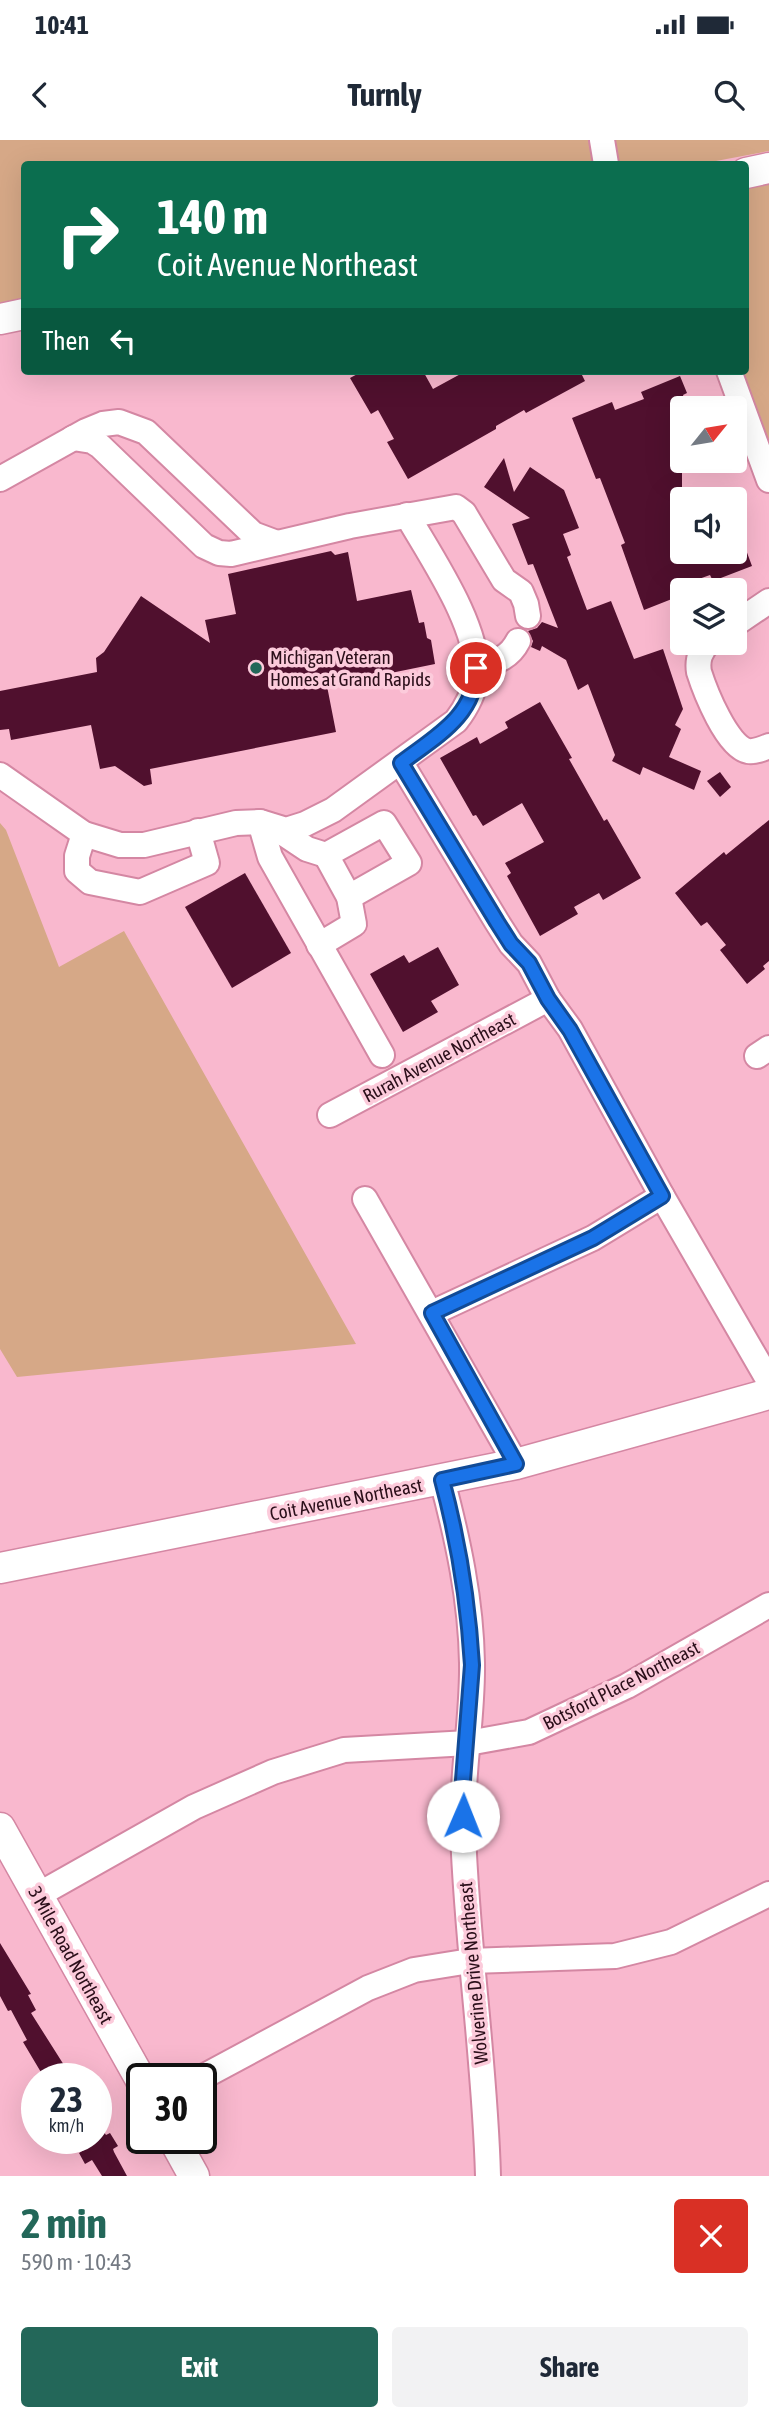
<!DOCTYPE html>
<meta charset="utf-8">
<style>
body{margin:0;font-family:"Asap Condensed",sans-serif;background:#f2f2f3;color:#1f2937;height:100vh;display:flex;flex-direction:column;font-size:26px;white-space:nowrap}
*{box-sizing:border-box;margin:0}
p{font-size:23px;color:#747a83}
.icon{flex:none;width:38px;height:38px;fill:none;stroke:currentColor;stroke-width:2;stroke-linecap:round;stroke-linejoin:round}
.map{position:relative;height:2036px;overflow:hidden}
.details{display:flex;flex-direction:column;background:#fff;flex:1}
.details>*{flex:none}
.banner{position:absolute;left:21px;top:21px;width:728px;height:214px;border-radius:7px;box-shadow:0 7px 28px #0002;background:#0b6e4f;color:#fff;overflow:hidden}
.needle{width:46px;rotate:60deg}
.fabs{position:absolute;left:670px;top:256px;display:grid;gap:14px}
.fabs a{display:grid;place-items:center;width:77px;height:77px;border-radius:7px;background:#fff;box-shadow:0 7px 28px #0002;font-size:35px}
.speed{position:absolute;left:21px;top:1923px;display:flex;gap:14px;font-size:35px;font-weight:700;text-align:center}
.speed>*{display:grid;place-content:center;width:91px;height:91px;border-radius:50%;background:#fff;box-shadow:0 7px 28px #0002;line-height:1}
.speed small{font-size:18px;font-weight:400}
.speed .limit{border:4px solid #111;border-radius:10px;background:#fff;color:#111}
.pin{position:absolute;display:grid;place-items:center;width:60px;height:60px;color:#fff;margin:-30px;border:4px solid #fff;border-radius:50%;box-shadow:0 2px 7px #0007}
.me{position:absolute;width:77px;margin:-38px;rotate:1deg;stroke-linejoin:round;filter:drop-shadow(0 0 5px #0008)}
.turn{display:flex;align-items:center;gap:24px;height:147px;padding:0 21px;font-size:32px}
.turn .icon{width:91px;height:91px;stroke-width:2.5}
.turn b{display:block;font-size:49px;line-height:60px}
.then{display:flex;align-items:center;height:66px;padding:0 21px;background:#0003;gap:14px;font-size:26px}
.round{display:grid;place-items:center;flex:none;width:74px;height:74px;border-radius:7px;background:#f2f2f3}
.overview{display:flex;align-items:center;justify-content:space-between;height:119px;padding:0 21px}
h1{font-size:42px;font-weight:700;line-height:52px;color:#236759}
.button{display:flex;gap:14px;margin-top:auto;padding:14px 21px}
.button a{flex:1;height:80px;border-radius:7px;background:#236759;color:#fff;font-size:28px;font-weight:700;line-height:80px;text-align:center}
.button a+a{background:#f2f2f3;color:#1f2937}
.status{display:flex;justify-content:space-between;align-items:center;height:49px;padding:0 35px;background:#fff;direction:ltr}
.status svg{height:19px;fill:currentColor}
header{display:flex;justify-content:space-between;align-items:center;height:91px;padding:0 21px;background:#fff;font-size:32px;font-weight:700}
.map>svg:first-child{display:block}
.green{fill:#d6a887}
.building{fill:#50102e}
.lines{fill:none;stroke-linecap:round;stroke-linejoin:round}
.minor-casing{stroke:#d487a3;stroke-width:28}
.major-casing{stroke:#d487a3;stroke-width:33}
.minor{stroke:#fff;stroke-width:24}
.major{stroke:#fff;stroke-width:30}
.route-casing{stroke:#114b97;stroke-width:18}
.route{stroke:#1a73e8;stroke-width:12}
.poi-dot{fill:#236759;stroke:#fccbdb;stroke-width:2.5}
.labels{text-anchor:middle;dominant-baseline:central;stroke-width:7;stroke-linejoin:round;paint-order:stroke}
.poi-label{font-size:19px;fill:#2b0f1a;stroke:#fccbdb;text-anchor:start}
.street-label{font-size:19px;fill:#2b0f1a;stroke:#fccbdb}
</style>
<div class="status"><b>10:41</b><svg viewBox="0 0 49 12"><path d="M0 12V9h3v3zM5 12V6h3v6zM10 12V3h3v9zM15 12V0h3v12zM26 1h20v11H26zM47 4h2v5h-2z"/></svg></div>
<header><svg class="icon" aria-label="back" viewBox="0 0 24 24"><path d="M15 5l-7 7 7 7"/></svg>Turnly<svg class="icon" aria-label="search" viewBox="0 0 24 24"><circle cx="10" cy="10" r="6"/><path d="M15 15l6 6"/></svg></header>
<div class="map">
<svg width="769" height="2036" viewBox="0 0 769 2036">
<rect width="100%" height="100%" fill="#f9b8ce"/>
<g class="green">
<path d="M0,0H769V11L700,24H24V158L0,163Z"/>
<path d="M769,36V308L741,231H746V49L766,43Z"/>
<path d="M0,683L6,690L59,827L124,791L356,1204L17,1237L0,1209Z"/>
</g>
<g class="building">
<path d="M363,231H423L433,249L466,231H580L585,241L526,273L524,270L496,286V289L408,339L387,302L394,299L378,270L371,274L350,238Z"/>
<path d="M680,236L687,253L683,255L687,268H682V411H735L736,383L752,426L713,441L710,435L682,445V455L644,470L621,405L625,403L600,338L596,339L572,278L612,262L615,270L644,259L641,252Z"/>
<path d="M504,318L514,352L530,327L564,350L579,388L563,394L571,415L567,417L587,470L611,461L634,519L663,509L683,569L675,585L681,589L669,617L701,631L694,650L643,627L640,635L612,621L615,615L588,544L578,550L566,520L542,506L540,511L531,507L533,501L528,491L537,488L542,482L558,488L533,424L528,425L512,384L530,378L484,347Z"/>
<path d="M331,411L335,415L348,412L357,461L411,450L419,483L424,482L427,498L431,500L435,524L327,546L336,592L150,629L152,644L144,646L115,626L100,629L91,585L11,600L9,589L0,590V551L97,532L96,518L104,512L141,456L210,503L205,480L236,474L228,434Z"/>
<path d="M540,562L572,618L569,619L604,681L607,679L641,738L603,760L599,753L574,767L578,774L540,796L507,736L511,733L505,723L544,702L522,663L483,686L476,675L473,676L440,618L477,597L480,604L508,588L505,582Z"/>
<path d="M720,632L731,647L720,657L707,641Z"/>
<path d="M769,680V821L763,826L765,829L747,844L720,810L726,805L707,782L701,786L675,753L724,712L726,715Z"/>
<path d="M245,733L291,813L232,848L185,767Z"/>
<path d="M438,807L459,845L431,861L438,872L403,892L370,834L404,815L409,823Z"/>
<path d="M0,1803L31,1854L28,1855L36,1870L31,1873L69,1933L58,1939H45L23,1902L27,1900L11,1870L8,1871L0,1856Z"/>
<path d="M104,1992L106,1995L110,1993L118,2006L113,2009L114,2012L127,2036H102L92,2020L85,2024L79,2013L87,2008L84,2004Z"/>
</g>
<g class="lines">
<defs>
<g id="minor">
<path d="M602,0L606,24"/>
<path d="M729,231L769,340"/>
<path d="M73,298L92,301L100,306L204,406L219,413L231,414L350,386L456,367L464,373L504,440L521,452L526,464L528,476"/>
<path d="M0,339L86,291L103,284L119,282L146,292L253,394L277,403"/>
<path d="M735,484L769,461"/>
<path d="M709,502C700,511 697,520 699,532C705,551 727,607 748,611C755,612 762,609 769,606"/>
<path d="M476,528C494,522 509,519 518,501"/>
<path d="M401,623L497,782L511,804L529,823L548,859L570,889L662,1056L769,1241"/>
<path d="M0,635L84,694L120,705H144L236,683L260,682L286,690L305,684L333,670L456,581C466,568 474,554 476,537C481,489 431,417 407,375"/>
<path d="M260,682L270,717L382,915"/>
<path d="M277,689L307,709L326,715L384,683L409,723L349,757"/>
<path d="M84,694L77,716V731L90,742L140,752L207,723L198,691"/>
<path d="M319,805L354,784L349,757L326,715"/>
<path d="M757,916L769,908"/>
<path d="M330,975L548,859"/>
<path d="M365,1059L516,1324"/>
<path d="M432,1173L593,1098L662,1056"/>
<path d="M442,1340C458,1400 471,1460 472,1523C473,1579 461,1635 463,1692C467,1807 485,1921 488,2036"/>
<path d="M38,1755L194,1667L273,1632L344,1610L468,1603L529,1592L627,1546L769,1465"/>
<path d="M199,1939L368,1848L414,1830L470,1821L615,1816L671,1802L769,1754"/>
</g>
<g id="major">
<path d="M746,33L769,28"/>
<path d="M0,179L24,174"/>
<path d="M0,1428L516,1324L769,1254"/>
<path d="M0,1688L142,1942"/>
<path d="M173,1998L194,2036"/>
</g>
</defs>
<use href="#minor" class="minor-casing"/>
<use href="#major" class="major-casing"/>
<use href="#minor" class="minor"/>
<use href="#major" class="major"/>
</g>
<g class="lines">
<defs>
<path id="route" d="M463,1676L462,1653L472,1525C468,1459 459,1403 442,1340L516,1324L432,1173L593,1098L662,1056L570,890L548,859L529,823L511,804L497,782L401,623C435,597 476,576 476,528"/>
</defs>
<use href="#route" class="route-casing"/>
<use href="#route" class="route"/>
</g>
<circle class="poi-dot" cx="256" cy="528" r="7"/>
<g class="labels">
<g class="poi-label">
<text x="270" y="517">Michigan Veteran<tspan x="270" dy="22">Homes at Grand Rapids</tspan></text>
</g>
<g class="street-label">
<text transform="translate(439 917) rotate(-28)">Rurah Avenue Northeast</text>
<text transform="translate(346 1359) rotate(-11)">Coit Avenue Northeast</text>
<text transform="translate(621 1545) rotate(-27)">Botsford Place Northeast</text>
<text transform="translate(71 1815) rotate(61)">3 Mile Road Northeast</text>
<text transform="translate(473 1833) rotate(-95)">Wolverine Drive Northeast</text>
</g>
</g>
</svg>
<div class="fabs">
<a><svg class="needle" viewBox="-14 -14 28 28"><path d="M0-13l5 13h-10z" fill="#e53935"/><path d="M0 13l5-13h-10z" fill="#747a83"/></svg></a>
<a><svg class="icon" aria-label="sound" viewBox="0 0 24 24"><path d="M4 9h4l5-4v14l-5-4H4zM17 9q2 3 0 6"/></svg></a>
<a><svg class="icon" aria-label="layers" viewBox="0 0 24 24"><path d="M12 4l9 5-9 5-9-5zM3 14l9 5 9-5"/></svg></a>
</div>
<div class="speed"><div>23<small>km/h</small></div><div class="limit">30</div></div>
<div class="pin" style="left:476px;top:528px;background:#d93025"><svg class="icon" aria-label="arrive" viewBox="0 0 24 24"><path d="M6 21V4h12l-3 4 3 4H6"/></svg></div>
<svg class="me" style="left:463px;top:1676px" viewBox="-20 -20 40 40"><circle r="19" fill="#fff"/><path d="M0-13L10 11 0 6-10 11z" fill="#1a73e8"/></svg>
<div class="banner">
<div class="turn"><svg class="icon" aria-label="right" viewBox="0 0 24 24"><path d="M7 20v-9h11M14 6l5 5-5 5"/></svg><div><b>140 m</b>Coit Avenue Northeast</div></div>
<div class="then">Then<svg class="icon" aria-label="left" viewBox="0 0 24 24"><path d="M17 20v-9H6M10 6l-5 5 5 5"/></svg></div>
</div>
</div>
<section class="details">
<div class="overview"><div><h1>2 min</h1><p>590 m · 10:43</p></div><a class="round" style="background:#d93025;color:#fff"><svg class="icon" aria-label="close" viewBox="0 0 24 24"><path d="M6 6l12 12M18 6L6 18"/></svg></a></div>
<div class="button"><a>Exit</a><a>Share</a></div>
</section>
